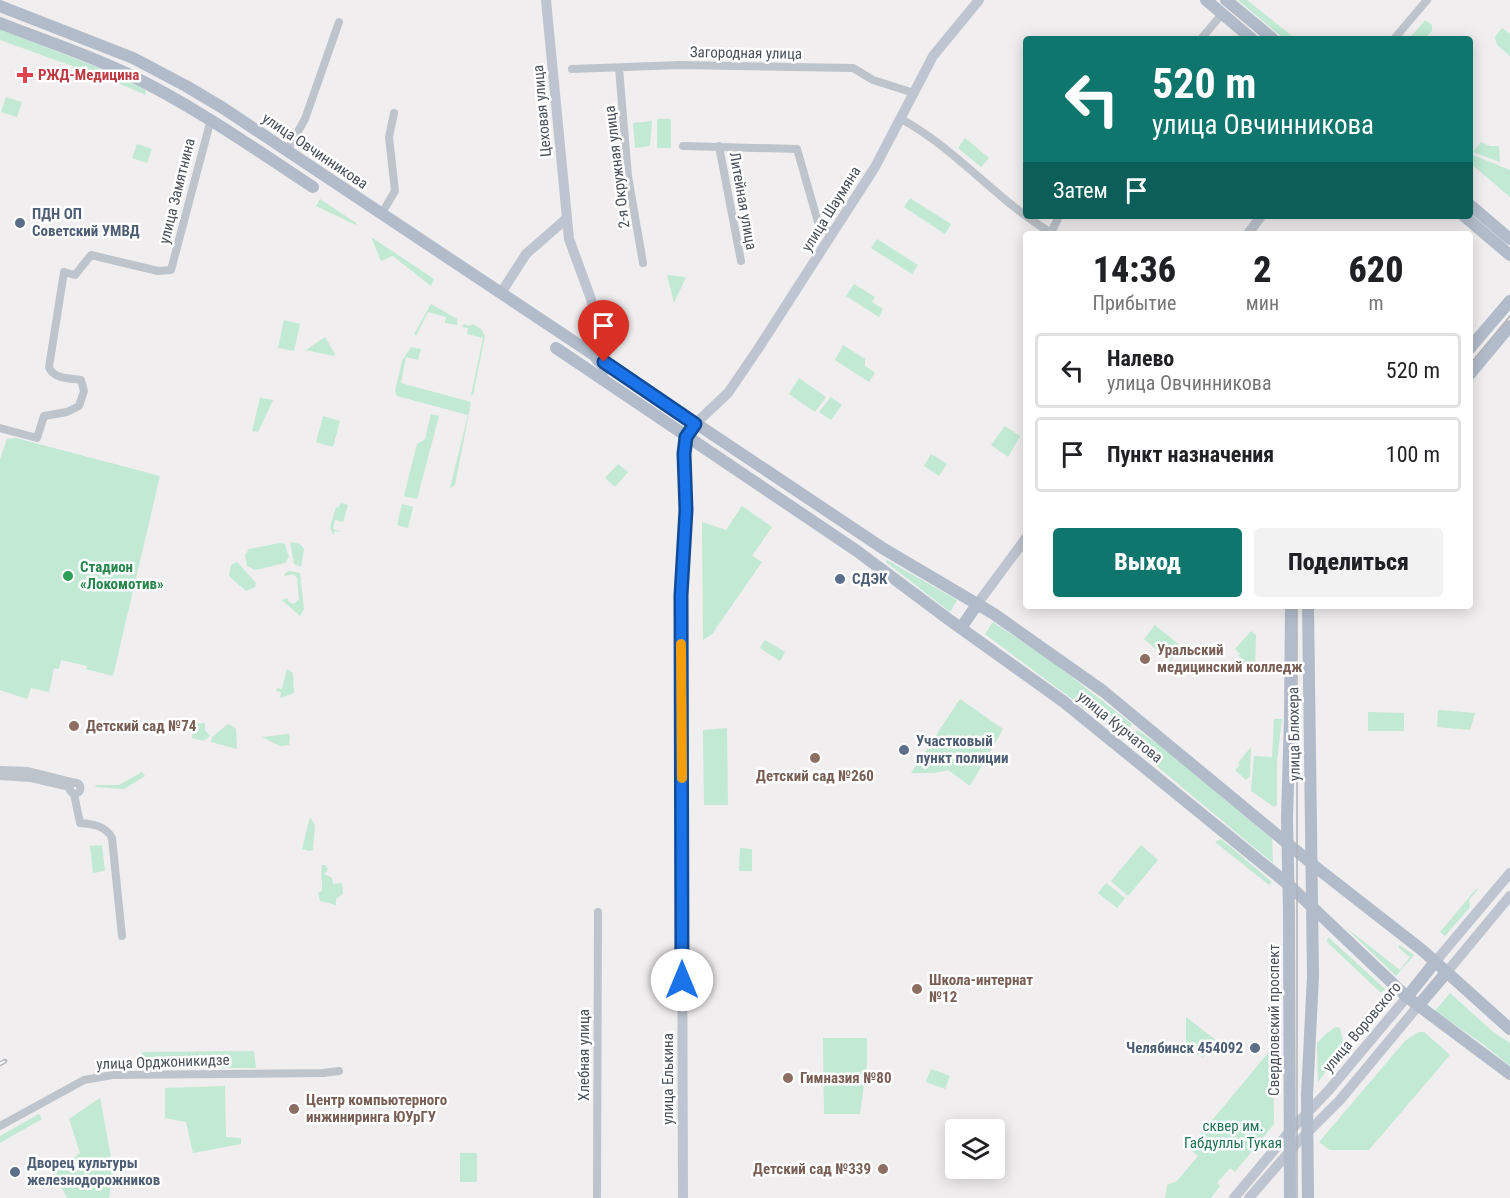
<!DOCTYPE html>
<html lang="ru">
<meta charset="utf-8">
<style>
body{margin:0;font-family:"Roboto Condensed",sans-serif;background:#f2f2f2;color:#202124;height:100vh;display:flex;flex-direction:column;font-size:22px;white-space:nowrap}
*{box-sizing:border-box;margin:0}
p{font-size:20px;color:#757577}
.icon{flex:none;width:33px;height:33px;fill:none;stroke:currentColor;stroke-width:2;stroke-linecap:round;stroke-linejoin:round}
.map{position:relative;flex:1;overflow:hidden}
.side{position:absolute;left:1023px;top:231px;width:450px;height:378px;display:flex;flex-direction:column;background:#fff;border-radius:6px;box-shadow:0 3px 15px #0003}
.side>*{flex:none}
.guide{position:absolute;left:1023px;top:36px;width:450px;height:183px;border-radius:6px;box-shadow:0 3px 15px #0003;background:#0f766e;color:#fff;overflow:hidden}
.fabs{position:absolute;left:945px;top:1119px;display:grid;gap:12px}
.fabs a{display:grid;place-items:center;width:60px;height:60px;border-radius:6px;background:#fff;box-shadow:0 3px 15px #0003;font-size:30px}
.pin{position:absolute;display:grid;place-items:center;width:51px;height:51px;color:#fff;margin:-62px -26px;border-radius:50% 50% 50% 0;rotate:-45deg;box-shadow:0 0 6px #0007}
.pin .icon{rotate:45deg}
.me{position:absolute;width:66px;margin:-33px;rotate:0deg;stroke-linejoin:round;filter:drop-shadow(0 0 4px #0008)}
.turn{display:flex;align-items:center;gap:21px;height:126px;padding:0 30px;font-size:27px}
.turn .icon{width:78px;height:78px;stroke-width:2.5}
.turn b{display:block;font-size:42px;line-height:51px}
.then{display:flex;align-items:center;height:57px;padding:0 30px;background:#0003;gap:12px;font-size:22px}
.eta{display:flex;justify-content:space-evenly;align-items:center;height:102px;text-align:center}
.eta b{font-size:36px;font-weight:800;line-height:42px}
.primary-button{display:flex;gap:12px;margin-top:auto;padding:12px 30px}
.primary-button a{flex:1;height:69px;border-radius:6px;background:#0f766e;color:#fff;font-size:24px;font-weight:800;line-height:69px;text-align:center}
.primary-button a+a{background:#f2f2f2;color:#202124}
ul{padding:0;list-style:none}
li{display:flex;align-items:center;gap:18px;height:75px;margin:0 12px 9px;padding:0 18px;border:3px solid #e0e0e0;border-radius:6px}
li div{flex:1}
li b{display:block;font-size:22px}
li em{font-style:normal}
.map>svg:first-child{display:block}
.green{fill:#c1e9d4}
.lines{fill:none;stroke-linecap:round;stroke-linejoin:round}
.street{stroke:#bec4cb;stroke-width:8}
.secondary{stroke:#bec5d0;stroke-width:10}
.primary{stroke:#b1bbca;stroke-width:12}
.tram{stroke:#b1b3b8;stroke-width:1.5}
.rail-casing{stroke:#b1b3b8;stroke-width:4.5}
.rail{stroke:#fff;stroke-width:2;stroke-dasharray:7;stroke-linecap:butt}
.route-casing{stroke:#114b97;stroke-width:15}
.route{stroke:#1a73e8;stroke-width:10}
.slow{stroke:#f59e0b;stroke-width:10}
.health-dot{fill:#e0444e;stroke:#fff;stroke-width:2}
.service-dot{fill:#5c6f8a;stroke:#fff;stroke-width:2}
.leisure-dot{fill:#2e9e5b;stroke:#fff;stroke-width:2}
.education-dot{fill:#8d6e63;stroke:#fff;stroke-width:2}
.labels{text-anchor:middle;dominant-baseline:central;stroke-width:5;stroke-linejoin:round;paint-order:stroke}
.street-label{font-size:15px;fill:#485059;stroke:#fff}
.health-label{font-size:15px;font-weight:bold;fill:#be3a42;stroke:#fff;text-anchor:start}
.service-label{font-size:15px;font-weight:bold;fill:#4e5e75;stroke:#fff;text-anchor:start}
.leisure-label{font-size:15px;font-weight:bold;fill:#27864d;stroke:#fff;text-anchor:start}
.education-label{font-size:15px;font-weight:bold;fill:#785e54;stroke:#fff;text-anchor:start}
.park-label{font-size:15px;fill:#217251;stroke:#fff}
</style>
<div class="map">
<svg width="1510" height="1198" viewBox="0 0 1510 1198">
<rect width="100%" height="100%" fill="#f0eeee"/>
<g class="green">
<path d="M1238,0H1247L1296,39H1284Z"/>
<path d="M1425,20L1432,25V31L1425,39H1409Z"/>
<path d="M1502,28L1510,34V56L1497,45L1495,37Z"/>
<path d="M0,29L104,70L145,89L146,95L111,80L0,40Z"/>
<path d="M6,97L22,102L17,117L1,112Z"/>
<rect x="657" y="119" width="14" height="29"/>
<path d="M652,121L650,146L635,148L633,123Z"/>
<path d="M965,138L989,158L981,167L958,148Z"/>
<path d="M1481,142L1490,146H1499L1500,162L1473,152Z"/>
<path d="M137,144L152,149L147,163L132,158Z"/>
<path d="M1473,155L1510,170V197L1470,163Z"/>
<path d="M910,198L951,224L945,234L904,207Z"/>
<path d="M320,199L356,223V225L316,206Z"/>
<path d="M371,237L434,279L431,286L393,256L381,261Z"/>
<path d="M877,239L918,265L912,274L871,248Z"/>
<path d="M667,275L686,277L674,303Z"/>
<path d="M854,284L875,297L872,302L883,309L879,317L846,296Z"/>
<path d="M431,304L457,319V325L445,323L446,317L428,312L416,336L414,334Z"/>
<path d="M284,320L300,324L294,351L278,348Z"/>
<path d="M464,324L469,326L473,324L481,329L485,336L473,395H471L483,338L467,334L468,328L462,327Z"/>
<path d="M325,337L335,354L334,356L306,350Z"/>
<path d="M843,345L865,359V366L875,373L869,382L835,360Z"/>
<path d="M411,347L421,349L418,360L406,357L401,383L471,402L455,485L450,488L468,415L397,396L395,391L402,361Z"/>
<path d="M799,378L826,397L815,412L789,394Z"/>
<path d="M831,397L842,405L831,420L819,412Z"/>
<path d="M260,398L273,400L258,432L252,431Z"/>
<path d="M431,414L439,416L417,499L404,496L417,444L425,439Z"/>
<path d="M323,416L340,421L333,447L316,442Z"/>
<path d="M1005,426L1020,436L1008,457L991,445Z"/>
<path d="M16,438L160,476L113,676L86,669L87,666L61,660L59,669L54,668L49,692L31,688L27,699L0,690V459L7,439Z"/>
<path d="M931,454L947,464L939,476L924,466Z"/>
<path d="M618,464L628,472L615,487L605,478Z"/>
<path d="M341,503L348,505L343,522L335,520L333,529L341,532L335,531L333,535L330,527L336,507L338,508Z"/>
<path d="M402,504L413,507L408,528L397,525Z"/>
<path d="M742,506L772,527L752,556L762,562L712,634L703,640L702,522L726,530Z"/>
<path d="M290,542L300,544L304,549L301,567L294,564Z"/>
<path d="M280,543L285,544L289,557L285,563L255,570L247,566L245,555L249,549Z"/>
<path d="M887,560L957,600L950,612L886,562Z"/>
<path d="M237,562L256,583L255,587L246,591L229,576L231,565Z"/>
<path d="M289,571L300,573L304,609L300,616L282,600L287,598L289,602L294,604L299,599L297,578L293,574L285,576L284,574Z"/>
<path d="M993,622L1055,664L1132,724L1123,737L985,634Z"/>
<path d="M1155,625L1182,647L1170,661L1144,639Z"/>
<path d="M1251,631L1256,635L1255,667L1253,669L1238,656L1240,654L1235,649Z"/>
<path d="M765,640L785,652L780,661L760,648Z"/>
<path d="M287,669L293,673L294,693L280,698L281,692L276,691L277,688L282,689Z"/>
<path d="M960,699L1003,729L970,786L948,770L935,773H911Z"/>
<path d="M1438,710L1475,713L1470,730L1437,727Z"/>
<path d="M1368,712L1404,713V731H1368Z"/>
<path d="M1274,719H1282L1277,762V805L1274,807L1251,791L1254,756L1272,757Z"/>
<path d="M205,723V730L210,736L204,741L192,738L194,724Z"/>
<path d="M228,724L236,729L237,749L211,742L212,737Z"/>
<path d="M727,728L728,805H704L703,730Z"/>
<path d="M1137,730L1162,747L1272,839L1273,863L1128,742Z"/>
<path d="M288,734L290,737L289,745L280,746L262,737Z"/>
<path d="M1251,747L1250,776L1246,780L1235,770L1240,765L1238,763Z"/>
<path d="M142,772L145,776L124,789L95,787L96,785H119Z"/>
<path d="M310,817L315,825L313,849L310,851L302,849Z"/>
<path d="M1221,839L1272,882L1269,885L1215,842Z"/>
<path d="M102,845L105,871L93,873L90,846Z"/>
<path d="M1141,845L1158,860L1128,896L1111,881Z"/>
<path d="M740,848L752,849V871H739Z"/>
<path d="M322,865H325L328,869L324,874L332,878L333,884L342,883L343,894L336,899V905L320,901L318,893L322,891C323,881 320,876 322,865Z"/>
<path d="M1106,883L1125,898L1117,908L1098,893Z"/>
<path d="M1477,888L1478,889L1469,900L1470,907L1445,936L1440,932Z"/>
<path d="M1345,927L1400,970L1410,957L1399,948V945L1414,955L1396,976Z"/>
<path d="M1328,937L1385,989L1382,992H1380L1327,942Z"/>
<path d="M1450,993L1492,1031L1510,1043V1066L1483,1044L1435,1011Z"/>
<path d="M1186,1017L1217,1041L1203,1057L1186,1047Z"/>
<path d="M1336,1027L1340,1028L1344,1047L1318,1082L1317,1043L1327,1033Z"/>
<path d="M1418,1032H1424L1450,1055L1369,1150H1330L1319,1142L1405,1041Z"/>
<path d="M823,1038H867V1063L860,1114H824Z"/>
<path d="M1273,1047L1274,1124L1235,1172L1230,1168L1217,1183L1220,1186L1211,1198H1165L1167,1185L1177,1181L1198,1156L1189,1148Z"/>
<path d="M254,1051L256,1068H143L142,1052Z"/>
<path d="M931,1069L950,1076L945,1089L926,1082Z"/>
<path d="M225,1086L226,1137L241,1138V1144L193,1153L186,1122L165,1118V1088Z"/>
<path d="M100,1098L113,1168L109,1198H67L54,1173L80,1153L69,1119Z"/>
<path d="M39,1114L42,1119L0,1143V1136Z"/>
<rect x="460" y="1153" width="17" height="29"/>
</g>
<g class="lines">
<g class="street">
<path d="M1201,39L1222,14"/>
<path d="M1394,39L1427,0"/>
<path d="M619,68L628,176L643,263"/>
<path d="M572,69L681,65L853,68L873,80L914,93"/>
<path d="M901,119C957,149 998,202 1053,234"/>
<path d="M683,146L797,149L818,222L832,235"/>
<path d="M719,146L741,261"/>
<path d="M287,151L305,119L339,22"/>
<path d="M382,213L395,191L389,137L394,113"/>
<path d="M1051,233L1059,216"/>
<path d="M0,428L37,438L44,416L67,412L79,406L84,391L81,380C69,378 53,379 49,367L64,272L75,275L91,255L158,271L171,270L211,119"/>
<path d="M0,770L27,771L75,783"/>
<path d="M0,776L31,778L70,787"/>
<circle cx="75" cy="788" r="5.5"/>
<path d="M74,794L80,823C93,824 106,826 112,838L122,936"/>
<path d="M0,1126L84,1080L112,1075L323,1073L339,1071"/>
<path d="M597,1198L598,912"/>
</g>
<g class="secondary">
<path d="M546,0L569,239L591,299L604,362"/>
<path d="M1248,234L1261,216"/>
<path d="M501,293L526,254L566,219"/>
<path d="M695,424L728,393L758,349L875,167L933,56L979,0"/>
<path d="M978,603L1026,538"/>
<path d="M1435,962L1510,873"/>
<path d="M1446,973L1510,896"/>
<path d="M683,1198L681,595L686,510L684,454L686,437"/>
<path d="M1234,1198L1290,1131L1329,1090L1407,997"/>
<path d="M1249,1198L1297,1143L1340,1100L1418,1006"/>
</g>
<g class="primary">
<path d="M1206,0L1252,39"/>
<path d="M1226,0L1273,39"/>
<path d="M0,6L133,58L186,86L223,108L594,355L606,369"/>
<path d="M0,23C43,40 87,54 128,74C194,106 252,147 313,187"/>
<path d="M1470,205L1510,239"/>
<path d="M1464,216L1510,255"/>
<path d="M556,348L857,551L948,619L1064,702L1289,885L1407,997L1510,1074"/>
<path d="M1470,348L1510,301"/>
<path d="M604,362L884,549L994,614L1103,691L1322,872L1422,950L1510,1029"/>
<path d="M1470,374L1510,326"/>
<path d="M1308,606L1313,976L1307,1095L1308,1198"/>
<path d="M961,628L978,603"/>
<path d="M1407,997L1435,962"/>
<path d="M1418,1006L1446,973"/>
<path d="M1290,1198L1289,912L1287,819L1290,716L1291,606"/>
</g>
<g class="tram">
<path d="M1470,364L1510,316"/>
<path d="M1297,606V1198"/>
</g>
<defs>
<path id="rail" d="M0,1064L5,1061"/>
</defs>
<use href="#rail" class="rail-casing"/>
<use href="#rail" class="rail"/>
</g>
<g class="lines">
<defs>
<path id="route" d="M604,362L695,424L686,437L684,454L686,510L681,595L682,980"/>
</defs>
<use href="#route" class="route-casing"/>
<use href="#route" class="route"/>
<path class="slow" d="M681,644L682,778"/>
</g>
<path class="health-dot" d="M22 66h6v6h6v6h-6v6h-6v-6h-6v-6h6z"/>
<g class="service-dot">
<circle cx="20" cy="223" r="6"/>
<circle cx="840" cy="579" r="6"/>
<circle cx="904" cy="750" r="6"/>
<circle cx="1255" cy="1048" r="6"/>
<circle cx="15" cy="1172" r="6"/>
</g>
<circle class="leisure-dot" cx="68" cy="576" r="6"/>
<g class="education-dot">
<circle cx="1145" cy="659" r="6"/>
<circle cx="74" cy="726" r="6"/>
<circle cx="815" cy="758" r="6"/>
<circle cx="917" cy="989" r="6"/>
<circle cx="788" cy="1078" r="6"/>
<circle cx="294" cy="1109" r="6"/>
<circle cx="883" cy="1169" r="6"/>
</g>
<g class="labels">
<g class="street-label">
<text transform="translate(746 53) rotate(1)">Загородная улица</text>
<text transform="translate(542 111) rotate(-95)">Цеховая улица</text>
<text transform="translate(315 151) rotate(34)">улица Овчинникова</text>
<text transform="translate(617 167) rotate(-97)">2-я Окружная улица</text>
<text transform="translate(177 191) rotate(-76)">улица Замятнина</text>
<text transform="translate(743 201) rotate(80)">Литейная улица</text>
<text transform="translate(831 209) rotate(-58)">улица Шаумяна</text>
<text transform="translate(1120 727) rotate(39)">улица Курчатова</text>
<text transform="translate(1294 734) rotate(-91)">улица Блюхера</text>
<text transform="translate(1274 1020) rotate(-90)">Свердловский проспект</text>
<text transform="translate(1362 1027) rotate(-50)">улица Воровского</text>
<text transform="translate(584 1055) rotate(-90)">Хлебная улица</text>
<text transform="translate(163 1062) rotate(-2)">улица Орджоникидзе</text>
<text transform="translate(668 1079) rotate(-90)">улица Елькина</text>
</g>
<g class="health-label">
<text x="38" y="75">РЖД-Медицина</text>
</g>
<g class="service-label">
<text x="32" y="214">ПДН ОП<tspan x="32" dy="17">Советский УМВД</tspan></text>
<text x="852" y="579">СДЭК</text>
<text x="916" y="741">Участковый<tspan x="916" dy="17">пункт полиции</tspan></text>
<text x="1243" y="1048" text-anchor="end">Челябинск 454092</text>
<text x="27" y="1163">Дворец культуры<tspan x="27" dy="17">железнодорожников</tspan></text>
</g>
<g class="leisure-label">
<text x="80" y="567">Стадион<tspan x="80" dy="17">«Локомотив»</tspan></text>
</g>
<g class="education-label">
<text x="1157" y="650">Уральский<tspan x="1157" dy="17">медицинский колледж</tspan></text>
<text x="86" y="726">Детский сад №74</text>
<text x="815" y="776" text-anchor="middle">Детский сад №260</text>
<text x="929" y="980">Школа-интернат<tspan x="929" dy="17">№12</tspan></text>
<text x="800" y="1078">Гимназия №80</text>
<text x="306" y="1100">Центр компьютерного<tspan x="306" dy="17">инжиниринга ЮУрГУ</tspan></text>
<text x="871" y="1169" text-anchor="end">Детский сад №339</text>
</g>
<g class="park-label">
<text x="1233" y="1126">сквер им.<tspan x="1233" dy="17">Габдуллы Тукая</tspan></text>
</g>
</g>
</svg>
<div class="fabs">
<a><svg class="icon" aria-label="layers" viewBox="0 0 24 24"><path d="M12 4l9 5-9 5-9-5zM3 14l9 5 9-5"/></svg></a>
</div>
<div class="pin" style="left:604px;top:362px;background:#d93025"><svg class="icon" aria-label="arrive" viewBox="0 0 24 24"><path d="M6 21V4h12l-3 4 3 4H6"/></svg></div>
<svg class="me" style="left:682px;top:980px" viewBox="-20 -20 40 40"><circle r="19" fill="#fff"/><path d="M0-13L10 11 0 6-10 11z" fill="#1a73e8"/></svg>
<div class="guide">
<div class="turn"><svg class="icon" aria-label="left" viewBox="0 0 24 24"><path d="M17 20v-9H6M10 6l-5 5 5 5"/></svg><div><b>520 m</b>улица Овчинникова</div></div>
<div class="then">Затем<svg class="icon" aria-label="arrive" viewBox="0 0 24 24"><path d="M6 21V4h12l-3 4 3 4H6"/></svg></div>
</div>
<section class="side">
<div class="eta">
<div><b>14:36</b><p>Прибытие</p></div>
<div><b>2</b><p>мин</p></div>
<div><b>620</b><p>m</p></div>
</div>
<ul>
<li><svg class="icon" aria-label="left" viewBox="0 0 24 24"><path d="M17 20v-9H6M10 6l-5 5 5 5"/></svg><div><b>Налево</b><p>улица Овчинникова</p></div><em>520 m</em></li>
<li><svg class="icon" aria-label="arrive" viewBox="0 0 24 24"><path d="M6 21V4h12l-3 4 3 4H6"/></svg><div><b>Пункт назначения</b></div><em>100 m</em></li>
</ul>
<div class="primary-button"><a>Выход</a><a>Поделиться</a></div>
</section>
</div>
